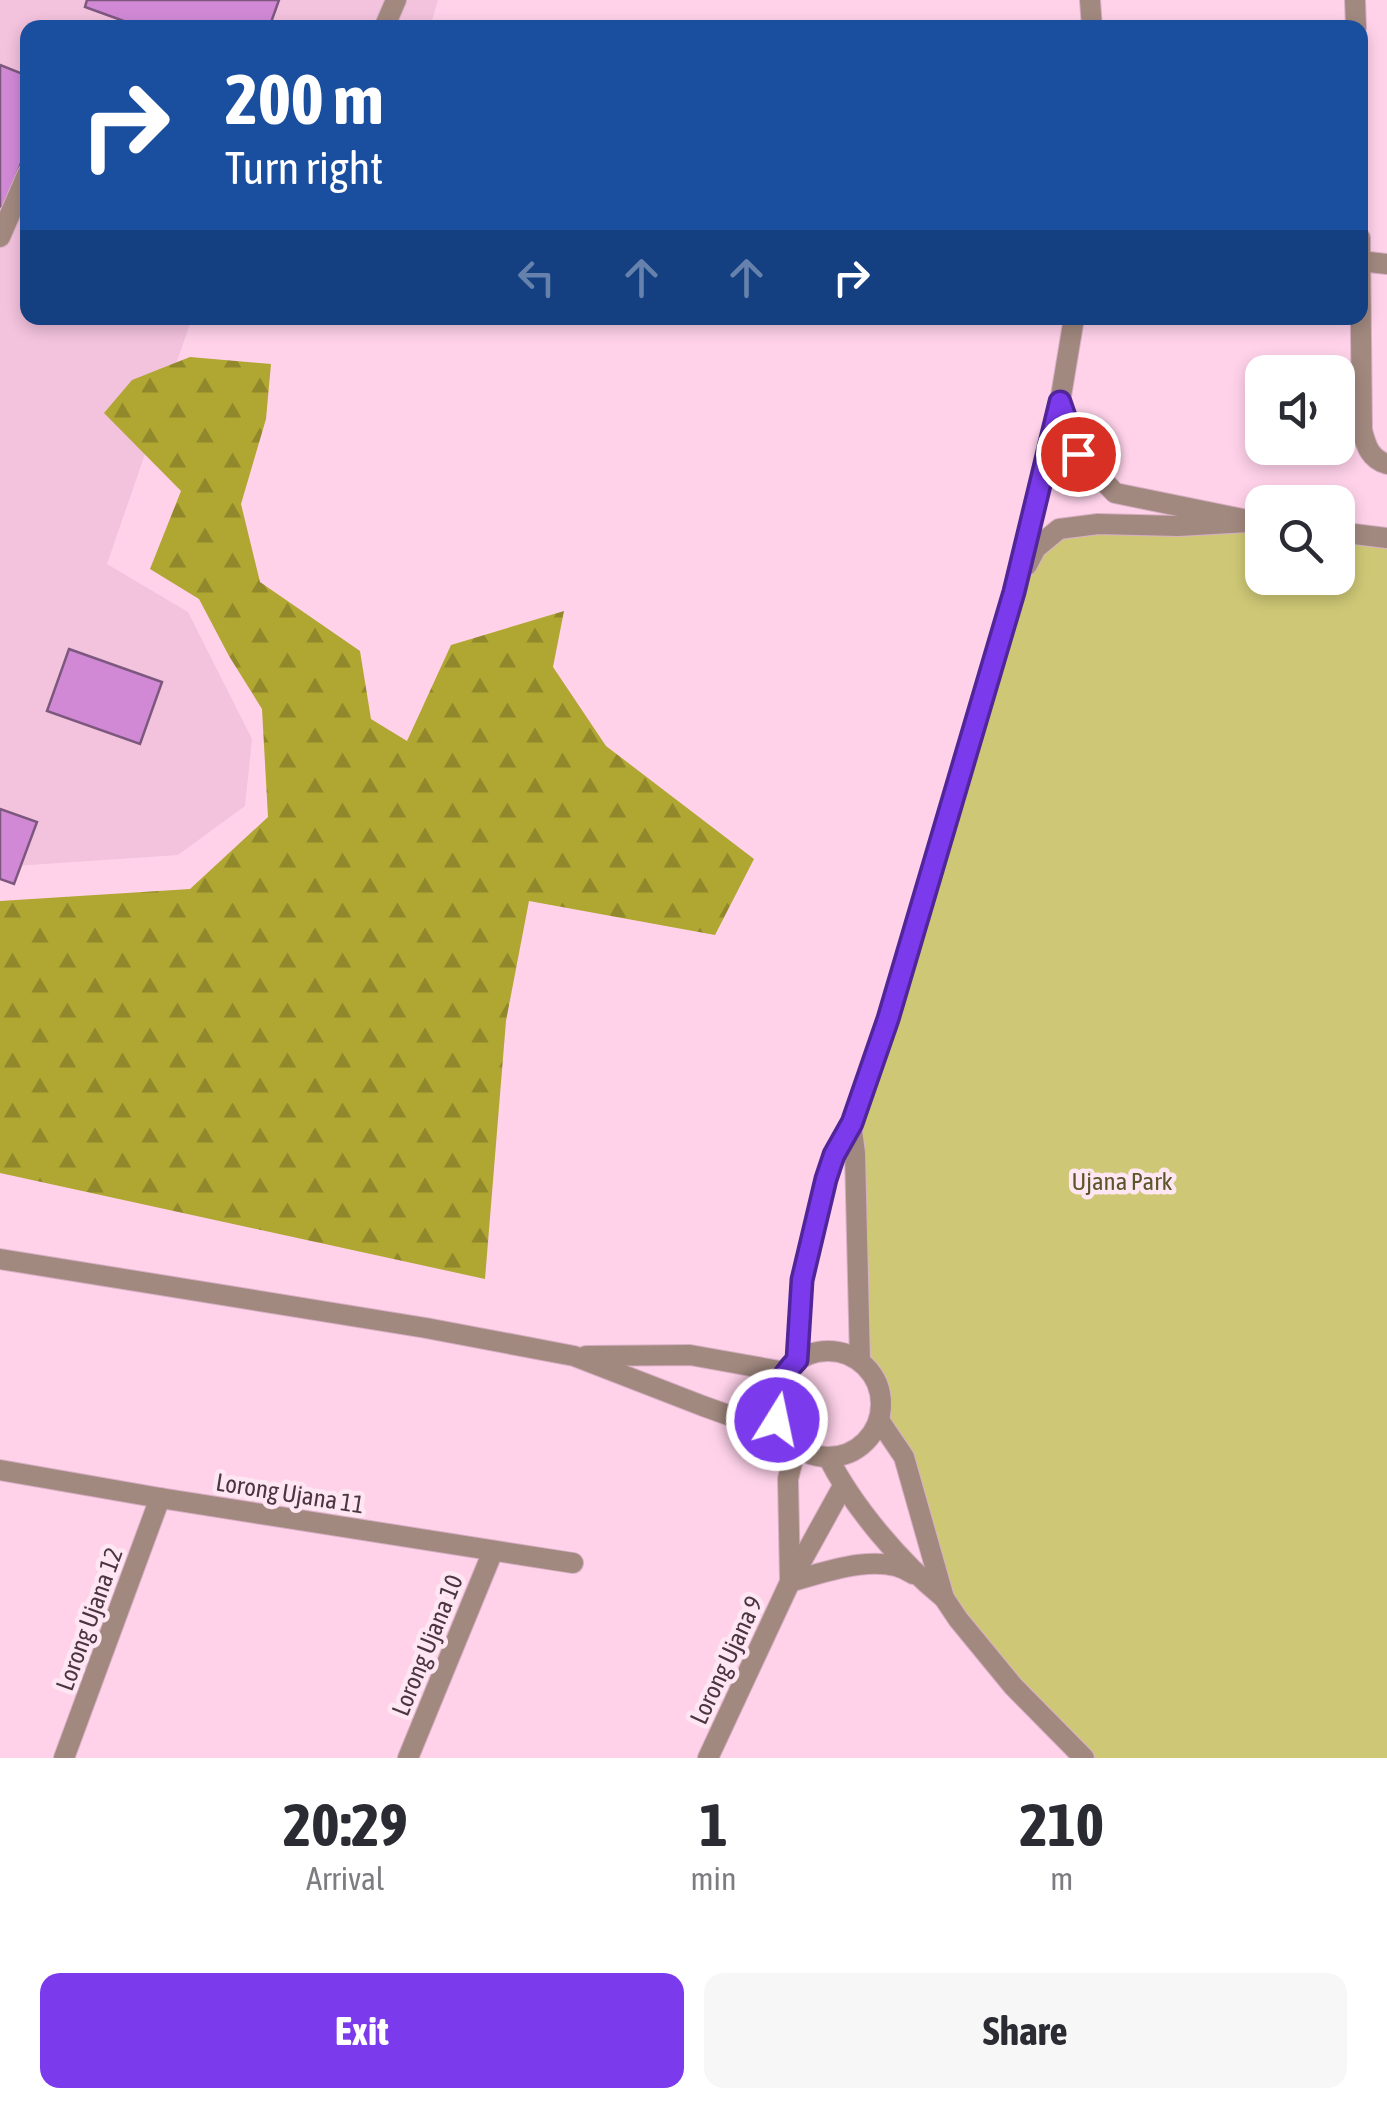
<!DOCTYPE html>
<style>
body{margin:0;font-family:"Asap Condensed",sans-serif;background:#f7f7f7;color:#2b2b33;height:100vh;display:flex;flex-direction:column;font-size:38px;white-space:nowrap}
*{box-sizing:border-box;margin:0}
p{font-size:32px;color:#7c7c81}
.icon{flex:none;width:55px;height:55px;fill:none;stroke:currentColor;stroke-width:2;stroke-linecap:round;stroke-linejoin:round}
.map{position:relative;height:1758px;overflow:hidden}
.drawer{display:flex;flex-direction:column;background:#fff;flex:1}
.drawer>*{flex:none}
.top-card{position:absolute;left:20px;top:20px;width:1348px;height:305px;border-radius:20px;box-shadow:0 5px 15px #0003;background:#1a4fa0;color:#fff;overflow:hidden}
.fabs{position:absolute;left:1245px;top:355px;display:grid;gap:20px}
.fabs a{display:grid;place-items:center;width:110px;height:110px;border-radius:20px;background:#fff;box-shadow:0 5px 15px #0003;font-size:50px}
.pin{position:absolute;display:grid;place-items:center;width:85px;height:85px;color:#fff;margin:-42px;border:5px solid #fff;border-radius:50%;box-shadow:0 2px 10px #0007}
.me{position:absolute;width:110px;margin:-55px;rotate:10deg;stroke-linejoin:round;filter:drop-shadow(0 0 8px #0008)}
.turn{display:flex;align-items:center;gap:35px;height:210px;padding:0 40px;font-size:45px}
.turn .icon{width:130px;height:130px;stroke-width:2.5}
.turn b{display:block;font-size:70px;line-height:85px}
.lanes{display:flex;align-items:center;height:95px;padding:0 40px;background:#0003;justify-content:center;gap:50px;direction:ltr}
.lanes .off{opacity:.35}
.eta{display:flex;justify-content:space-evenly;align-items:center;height:170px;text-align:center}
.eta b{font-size:60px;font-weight:700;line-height:70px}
.cta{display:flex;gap:20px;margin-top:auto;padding:20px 40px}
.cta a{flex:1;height:115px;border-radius:20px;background:#7c3aed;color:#fff;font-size:40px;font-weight:700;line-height:115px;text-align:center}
.cta a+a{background:#f7f7f7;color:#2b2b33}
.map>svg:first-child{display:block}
.built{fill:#f3c2dd}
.forest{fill:url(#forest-firs)}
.green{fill:#cec876}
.building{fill:#d189d6;stroke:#7c587e;stroke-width:2.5}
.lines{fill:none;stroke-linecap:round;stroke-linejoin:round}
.lane-casing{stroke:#d7afc5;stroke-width:22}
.street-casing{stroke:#d7afc5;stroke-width:22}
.lane{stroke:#a2897f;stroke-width:20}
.street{stroke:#a2897f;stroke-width:20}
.route-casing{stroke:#51269a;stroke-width:25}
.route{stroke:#7c3aed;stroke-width:18}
.labels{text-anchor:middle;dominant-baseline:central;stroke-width:9;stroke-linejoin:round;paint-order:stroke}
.park-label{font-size:25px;fill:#5a5629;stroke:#fee7f3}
.street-label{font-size:25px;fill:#4b3541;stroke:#fee7f3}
</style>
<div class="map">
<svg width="1387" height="1758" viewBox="0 0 1387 1758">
<defs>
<pattern id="forest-firs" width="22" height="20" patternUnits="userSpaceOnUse" patternTransform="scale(2.5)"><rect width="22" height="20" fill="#b0a632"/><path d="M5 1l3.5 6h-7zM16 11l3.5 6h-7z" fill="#91882c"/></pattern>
</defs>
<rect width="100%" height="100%" fill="#ffd2ea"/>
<path class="built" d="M0,0H438L430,27L28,28V318H192L107,564L188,612L252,739L245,806L178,855L0,867Z"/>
<path class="forest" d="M190,357L271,364L266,419L241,504L260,582L360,651L371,719L407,741L451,645L564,611L553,667L606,746L754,859L715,935L529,901L506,1021L485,1279L0,1173V901L190,889L268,817L262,709L229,656L199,599L150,569L181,491L104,413L132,380Z"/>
<path class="green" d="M1262,523V578H1338V532L1387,538V1758H1084L958,1619L904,1457L879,1420C884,1395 879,1379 860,1361L851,1123L1014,592L1059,529Z"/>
<g class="building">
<path d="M87,0H279L269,28H143L85,7Z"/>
<path d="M0,65L28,76V145L4,208L0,206Z"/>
<path d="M69,649L162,682L140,744L47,711Z"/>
<path d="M0,809L37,822L14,884L0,879Z"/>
</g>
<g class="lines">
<defs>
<g id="lane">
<path d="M384,28L396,0"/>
<path d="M0,237L28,173"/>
</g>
<g id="street">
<path d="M1090,0L1092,28"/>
<path d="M1355,0L1356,28"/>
<path d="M1360,238L1362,430C1366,446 1370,459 1387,464"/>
<path d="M1360,261L1387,264"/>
<path d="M1060,404L1078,454L1115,493L1262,523"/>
<path d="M1338,532L1387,538"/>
<path d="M1027,565L1036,548L1059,529L1098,524L1178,526L1248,522"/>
<path d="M851,1123L855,1153L860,1361"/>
<path d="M0,1259L426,1328L574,1356L703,1406L784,1435"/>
<circle cx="828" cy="1404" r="53"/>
<path d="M586,1356L690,1355L785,1372"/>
<path d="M797,1360L802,1281L826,1179L834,1155L851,1123L887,1019L1014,592L1060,402L1074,318"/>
<path d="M879,1420L904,1457L944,1598L958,1619L1013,1686L1084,1758"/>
<path d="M828,1457C853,1507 901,1563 944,1598"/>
<path d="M0,1470L160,1498L573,1563"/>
<path d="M790,1580L788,1479L796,1447"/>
<path d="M790,1582C824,1572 882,1551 913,1574"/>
<path d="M64,1758L160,1498"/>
<path d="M408,1758L493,1551"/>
<path d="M708,1758L790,1582L843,1486"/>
</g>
</defs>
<use href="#lane" class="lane-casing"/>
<use href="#street" class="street-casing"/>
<use href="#lane" class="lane"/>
<use href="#street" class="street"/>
</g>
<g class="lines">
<defs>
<path id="route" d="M777,1420C773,1394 779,1378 797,1360L802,1280L826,1179L834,1155L852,1123L888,1019L1014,592L1060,402L1078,454"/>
</defs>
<use href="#route" class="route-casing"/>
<use href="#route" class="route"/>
</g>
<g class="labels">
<g class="park-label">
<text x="1122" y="1181">Ujana Park</text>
</g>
<g class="street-label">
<text transform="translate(290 1493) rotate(9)">Lorong Ujana 11</text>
<text transform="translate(89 1619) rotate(-70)">Lorong Ujana 12</text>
<text transform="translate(427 1645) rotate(-68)">Lorong Ujana 10</text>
<text transform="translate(726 1660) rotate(-65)">Lorong Ujana 9</text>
</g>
</g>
</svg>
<div class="fabs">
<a><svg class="icon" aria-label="sound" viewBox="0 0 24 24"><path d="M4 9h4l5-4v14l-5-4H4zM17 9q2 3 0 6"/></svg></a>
<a><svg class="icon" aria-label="search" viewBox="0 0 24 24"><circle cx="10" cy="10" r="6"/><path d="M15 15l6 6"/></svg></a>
</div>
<div class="pin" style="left:1078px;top:454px;background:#d93025"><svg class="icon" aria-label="arrive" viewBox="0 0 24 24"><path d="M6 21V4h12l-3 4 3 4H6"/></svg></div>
<svg class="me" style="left:777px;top:1420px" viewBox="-20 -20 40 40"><circle r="17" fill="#7c3aed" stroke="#fff" stroke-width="3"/><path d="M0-11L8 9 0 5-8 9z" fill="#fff"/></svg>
<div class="top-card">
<div class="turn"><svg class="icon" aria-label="right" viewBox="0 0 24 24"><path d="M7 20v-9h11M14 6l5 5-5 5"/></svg><div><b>200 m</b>Turn right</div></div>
<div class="lanes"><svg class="icon off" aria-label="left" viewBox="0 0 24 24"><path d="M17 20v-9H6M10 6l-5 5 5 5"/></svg><svg class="icon off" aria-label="ahead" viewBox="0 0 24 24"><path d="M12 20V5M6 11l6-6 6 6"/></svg><svg class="icon off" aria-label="ahead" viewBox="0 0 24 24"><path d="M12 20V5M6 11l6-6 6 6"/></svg><svg class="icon" aria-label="right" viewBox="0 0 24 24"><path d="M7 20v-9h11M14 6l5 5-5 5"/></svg></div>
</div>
</div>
<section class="drawer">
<div class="eta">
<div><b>20:29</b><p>Arrival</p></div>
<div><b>1</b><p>min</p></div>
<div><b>210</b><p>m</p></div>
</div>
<div class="cta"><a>Exit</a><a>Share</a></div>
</section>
